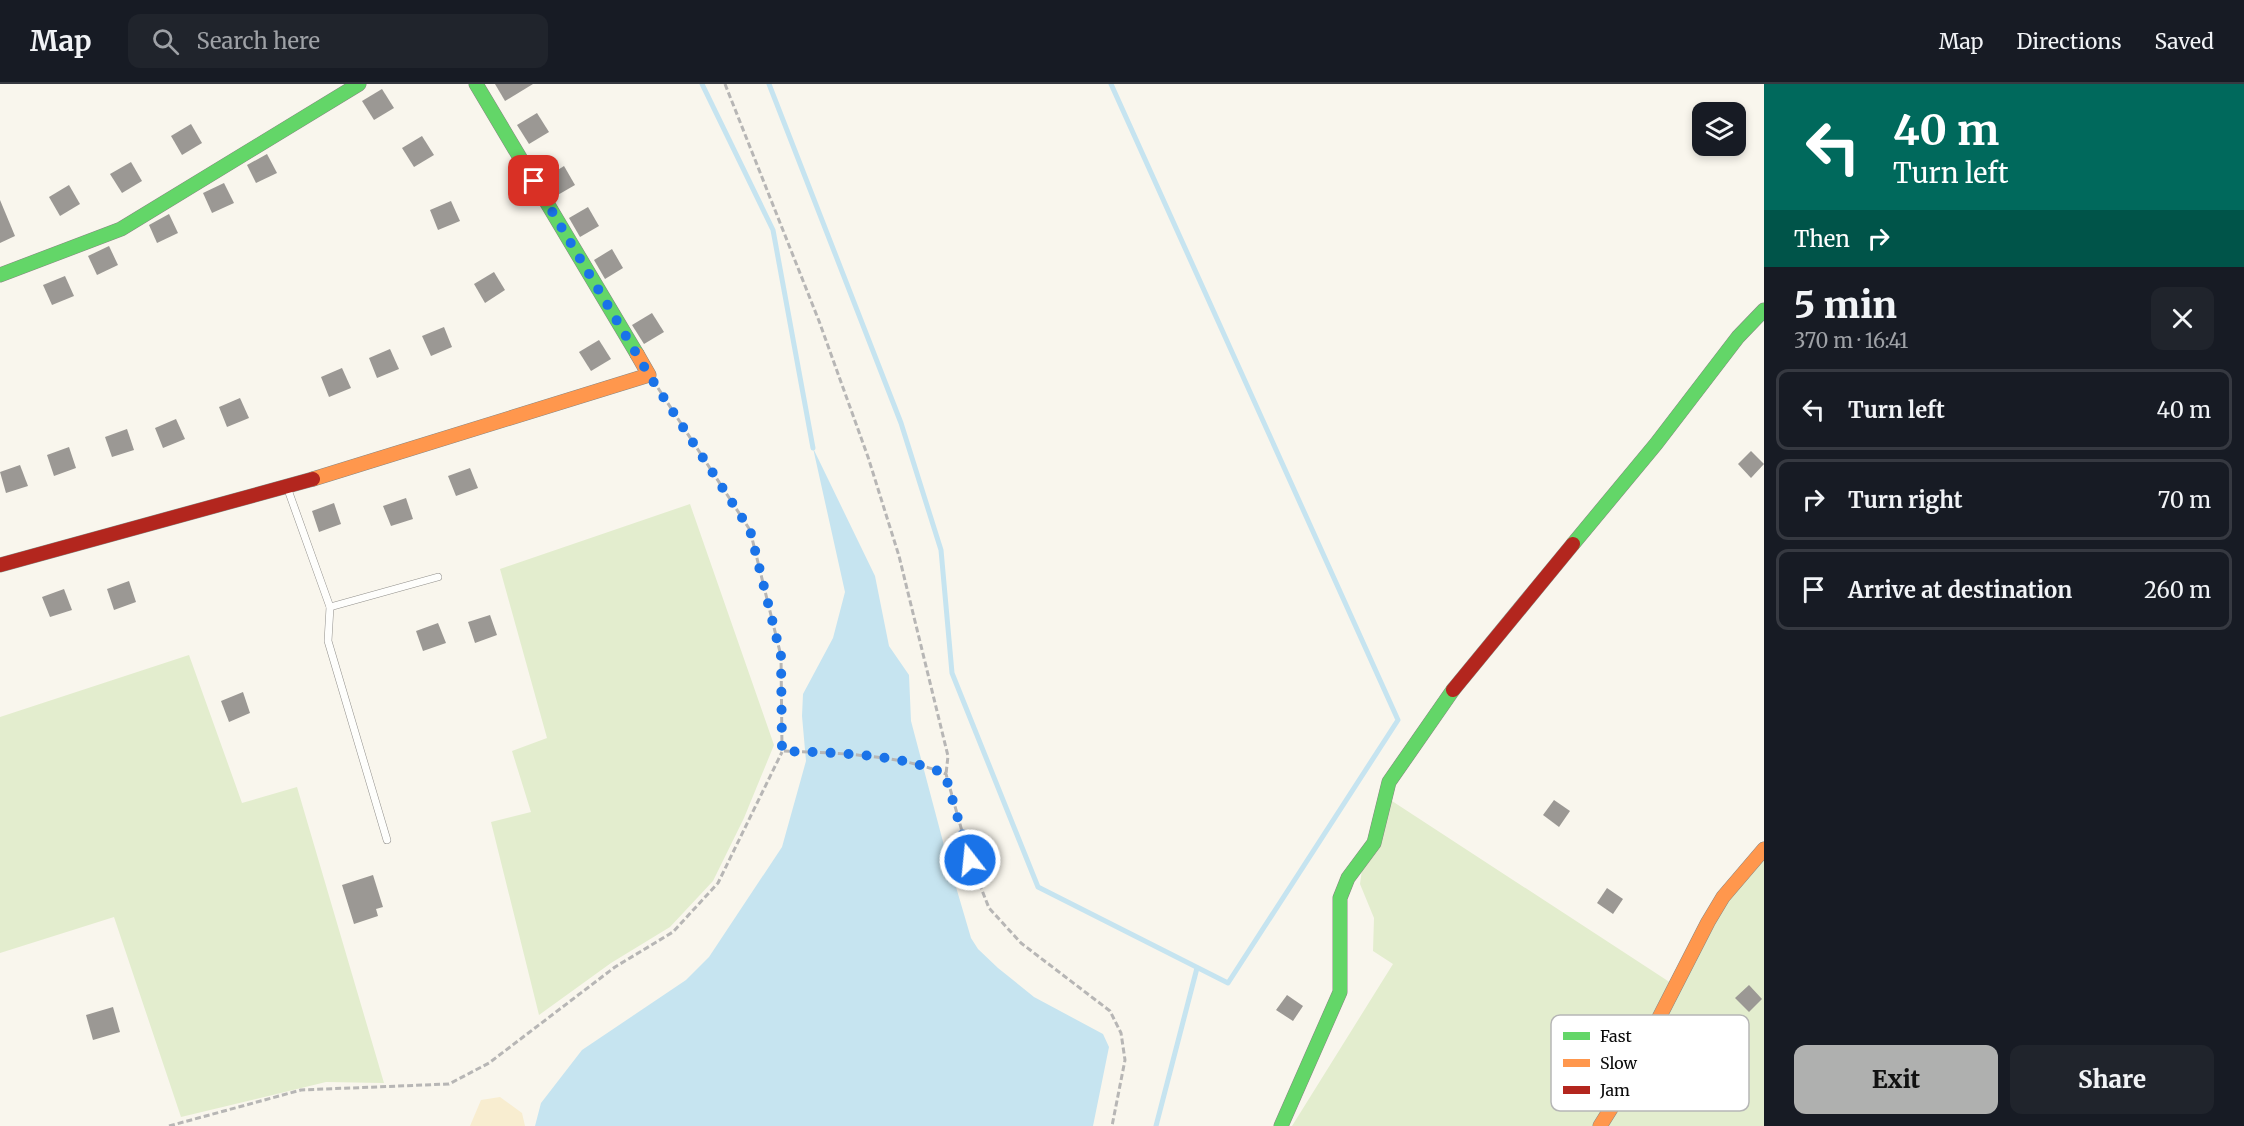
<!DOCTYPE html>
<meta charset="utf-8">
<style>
body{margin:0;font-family:Merriweather,serif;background:#20242c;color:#f1f3f6;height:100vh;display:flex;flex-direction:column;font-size:22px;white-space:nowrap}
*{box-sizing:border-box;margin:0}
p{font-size:20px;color:#9ea1a6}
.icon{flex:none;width:33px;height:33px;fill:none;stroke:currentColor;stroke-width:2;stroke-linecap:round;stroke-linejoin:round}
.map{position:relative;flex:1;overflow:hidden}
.drawer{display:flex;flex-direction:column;background:#171b24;width:480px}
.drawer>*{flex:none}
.banner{background:#00695c;color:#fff;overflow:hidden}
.fabs{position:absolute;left:1692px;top:18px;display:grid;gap:12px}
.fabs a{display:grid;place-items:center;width:54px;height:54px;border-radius:12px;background:#171b24;box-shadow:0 3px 9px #0003;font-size:30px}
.pin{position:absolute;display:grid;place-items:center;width:51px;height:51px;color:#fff;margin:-26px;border-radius:12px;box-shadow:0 3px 9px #0006}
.me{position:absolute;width:66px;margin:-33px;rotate:344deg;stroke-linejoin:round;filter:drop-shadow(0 0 4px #0008)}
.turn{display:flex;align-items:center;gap:21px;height:126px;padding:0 30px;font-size:27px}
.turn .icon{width:78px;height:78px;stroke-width:2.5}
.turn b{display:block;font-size:42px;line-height:51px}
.then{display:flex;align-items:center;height:57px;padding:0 30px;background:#0003;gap:12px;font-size:22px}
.round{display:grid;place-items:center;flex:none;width:63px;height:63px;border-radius:12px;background:#20242c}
.overview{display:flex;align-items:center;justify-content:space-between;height:102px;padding:0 30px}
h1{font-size:36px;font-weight:800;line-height:45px}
.primary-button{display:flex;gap:12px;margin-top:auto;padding:12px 30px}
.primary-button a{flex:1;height:69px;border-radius:12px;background:#afb0af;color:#111;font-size:24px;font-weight:800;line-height:69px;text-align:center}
.primary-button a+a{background:#20242c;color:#f1f3f6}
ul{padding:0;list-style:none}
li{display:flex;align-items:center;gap:18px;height:81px;margin:0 12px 9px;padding:0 18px;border:3px solid #363941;border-radius:12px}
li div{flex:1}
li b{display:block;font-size:22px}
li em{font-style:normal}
header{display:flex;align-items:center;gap:36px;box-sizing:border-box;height:84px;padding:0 30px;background:#171b24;border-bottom:2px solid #363941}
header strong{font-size:28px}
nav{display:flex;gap:33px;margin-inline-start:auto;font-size:21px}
.search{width:420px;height:54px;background:#20242c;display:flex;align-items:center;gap:15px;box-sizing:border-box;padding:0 21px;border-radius:12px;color:#9ea1a6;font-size:22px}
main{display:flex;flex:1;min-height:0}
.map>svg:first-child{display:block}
.green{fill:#e3edce}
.sand{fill:#f8edd0}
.water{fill:#c6e4f0}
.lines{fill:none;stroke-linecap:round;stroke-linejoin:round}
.stream{stroke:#c6e4f0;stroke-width:5}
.building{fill:#9b9894}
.lane-casing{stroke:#92908c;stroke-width:8}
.fast-casing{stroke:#888783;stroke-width:15}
.slow-casing{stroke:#888783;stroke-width:15}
.jam-casing{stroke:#888783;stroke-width:15}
.path{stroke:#b7b6b5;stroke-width:3;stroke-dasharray:6 3;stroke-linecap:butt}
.lane{stroke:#fefefc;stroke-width:7}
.fast{stroke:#63d668;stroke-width:14}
.slow{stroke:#ff974d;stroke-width:14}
.jam{stroke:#b3261e;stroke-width:14}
.route{stroke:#1a73e8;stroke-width:10;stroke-dasharray:0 18}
.key{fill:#fff;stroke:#b6b6b6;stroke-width:1.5}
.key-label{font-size:16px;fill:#0a0a0a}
</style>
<header>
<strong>Map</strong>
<div class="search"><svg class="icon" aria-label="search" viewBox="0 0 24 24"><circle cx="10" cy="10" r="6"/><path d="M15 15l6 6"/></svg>Search here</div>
<nav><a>Map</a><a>Directions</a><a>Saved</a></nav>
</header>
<main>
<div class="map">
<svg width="1764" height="1042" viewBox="0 0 1764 1042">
<rect width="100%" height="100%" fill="#f9f6ed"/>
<g class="green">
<path d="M690,420L774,661L744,734L713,797L670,843L611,879L539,931L491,738L531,728L512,667L547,654L500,485Z"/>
<path d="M189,571L242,719L297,703L384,999L326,998L181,1033L114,833L0,869V633Z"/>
<path d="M1392,717L1671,899L1594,1042H1292L1393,880L1373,867L1374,834L1360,800L1365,763Z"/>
<path d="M1764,765V1042H1600L1708,838Z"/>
</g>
<path class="sand" d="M500,1013L522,1029L525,1042H470L481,1016Z"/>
<path class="water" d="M813,364L875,492L889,562L909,591L911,637L946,769L971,854L978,865L998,884L1034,913L1103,950L1109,963L1093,1042H535L541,1019L582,966L686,896L709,873L782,763L806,677L802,632L803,610L833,554L845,508Z"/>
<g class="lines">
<g class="stream">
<path d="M702,0L773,146L813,364"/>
<path d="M769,0L901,339L941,466L952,589L1038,803L1228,899L1398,636L1111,0"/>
<path d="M1156,1042L1197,884"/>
</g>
</g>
<g class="building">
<path d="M495,0H533L505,17Z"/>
<path d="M382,5L394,24L374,36L362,17Z"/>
<path d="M537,29L549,48L529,60L517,41Z"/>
<path d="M191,40L202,59L182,71L171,52Z"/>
<path d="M422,52L434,71L414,83L402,64Z"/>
<path d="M267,70L277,89L256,99L247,81Z"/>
<path d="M131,78L142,97L122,109L110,90Z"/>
<path d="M564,82L575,101L556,112L545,94Z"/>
<path d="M224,99L234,119L212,129L203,109Z"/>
<path d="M69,101L80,120L60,132L49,113Z"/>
<path d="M0,116L15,152L0,159Z"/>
<path d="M451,117L460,137L438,146L430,126Z"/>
<path d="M588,123L599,142L580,153L569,134Z"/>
<path d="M169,130L178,149L157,159L149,141Z"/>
<path d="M109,162L118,181L97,191L88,172Z"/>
<path d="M612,165L623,184L605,195L594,176Z"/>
<path d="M494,188L505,206L485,219L474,200Z"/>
<path d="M65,192L74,212L52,221L43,201Z"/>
<path d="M652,229L664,248L644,260L632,241Z"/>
<path d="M444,243L452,263L431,272L422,252Z"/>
<path d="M599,256L611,275L591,287L579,268Z"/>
<path d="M390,265L399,285L377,294L369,274Z"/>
<path d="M342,284L351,304L329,313L321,293Z"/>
<path d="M240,314L249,334L227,343L219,323Z"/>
<path d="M176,335L185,355L163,364L155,344Z"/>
<path d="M127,345L134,366L112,373L105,353Z"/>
<path d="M69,363L76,384L54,392L47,371Z"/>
<path d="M1751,367L1764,380L1751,394L1738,380Z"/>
<path d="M20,381L28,402L6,409L0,388Z"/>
<path d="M470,384L478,404L456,412L448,392Z"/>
<path d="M406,414L413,435L391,442L383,422Z"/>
<path d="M334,419L341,440L319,448L312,427Z"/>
<path d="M129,497L136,518L114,526L107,505Z"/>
<path d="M64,505L72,526L50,533L42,513Z"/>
<path d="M490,531L497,551L475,559L468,538Z"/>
<path d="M438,539L446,559L423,567L416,547Z"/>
<path d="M243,608L250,629L229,638L221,617Z"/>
<path d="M1554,716L1570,727L1559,743L1543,731Z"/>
<path d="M373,791L383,823L376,825L378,832L354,840L342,801Z"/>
<path d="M1607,804L1623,815L1613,830L1597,819Z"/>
<path d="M1749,901L1762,915L1749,928L1735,914Z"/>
<path d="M1287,911L1303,922L1293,937L1276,926Z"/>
<path d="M113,923L120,948L93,956L86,931Z"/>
</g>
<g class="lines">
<defs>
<g id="lane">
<path d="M287,403L330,523L328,557L387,756"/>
<path d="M330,523L438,493"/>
</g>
<g id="fast">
<path d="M476,0L637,270"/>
<path d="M0,191L121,145L359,0"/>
<path d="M1573,460L1656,360L1738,253L1764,226"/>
<path d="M1281,1042L1340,908V814L1348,794L1374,759L1389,698L1453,606"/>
</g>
<g id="slow">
<path d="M313,395L649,291L637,270"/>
<path d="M1600,1042L1620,1010L1708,838L1723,813L1764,765"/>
</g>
<g id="jam">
<path d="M0,481L313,395"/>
<path d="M1453,606L1573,460"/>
</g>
</defs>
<use href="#lane" class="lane-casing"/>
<use href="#fast" class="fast-casing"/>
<use href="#slow" class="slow-casing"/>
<use href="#jam" class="jam-casing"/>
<g class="path">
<path d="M725,0L819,237L868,373L899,472L948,672L946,690"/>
<path d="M658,304L750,446L781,572L782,667C833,669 899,670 946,690L970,776L989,824L1021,859L1110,927L1121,949L1125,976L1112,1042"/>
<path d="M169,1042L301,1006L449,1000L489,979L615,883L673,848L718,799L782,668"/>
</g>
<use href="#lane" class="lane"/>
<use href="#fast" class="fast"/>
<use href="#slow" class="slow"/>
<use href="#jam" class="jam"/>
</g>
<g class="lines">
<path class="route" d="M534,97L649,291L750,446L781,572L782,667C833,669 899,669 945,690L970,776"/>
</g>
<rect x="1551" y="931" width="198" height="96" rx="9" class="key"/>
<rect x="1563" y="948" width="27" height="8" fill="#63d668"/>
<rect x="1563" y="975" width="27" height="8" fill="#ff974d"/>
<rect x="1563" y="1002" width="27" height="8" fill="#b3261e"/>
<g class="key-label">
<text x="1600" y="958">Fast</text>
<text x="1600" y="985">Slow</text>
<text x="1600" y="1012">Jam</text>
</g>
</svg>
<div class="fabs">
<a><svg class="icon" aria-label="layers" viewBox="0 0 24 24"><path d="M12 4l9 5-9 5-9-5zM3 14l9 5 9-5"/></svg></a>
</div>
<div class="pin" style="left:534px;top:97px;background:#d93025"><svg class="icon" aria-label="arrive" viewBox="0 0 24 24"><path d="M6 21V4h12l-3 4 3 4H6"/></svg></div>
<svg class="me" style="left:970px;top:776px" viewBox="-20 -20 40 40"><circle r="17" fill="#1a73e8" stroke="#fff" stroke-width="3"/><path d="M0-11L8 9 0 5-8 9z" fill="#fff"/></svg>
</div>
<section class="drawer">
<div class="banner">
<div class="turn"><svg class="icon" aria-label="left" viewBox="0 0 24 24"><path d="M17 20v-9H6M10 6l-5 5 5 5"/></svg><div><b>40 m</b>Turn left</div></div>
<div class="then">Then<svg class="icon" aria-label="right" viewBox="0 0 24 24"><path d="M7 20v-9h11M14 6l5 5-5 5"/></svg></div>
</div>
<div class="overview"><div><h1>5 min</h1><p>370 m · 16:41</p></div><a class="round"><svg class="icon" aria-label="close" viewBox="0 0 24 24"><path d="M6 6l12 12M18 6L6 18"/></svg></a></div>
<ul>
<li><svg class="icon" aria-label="left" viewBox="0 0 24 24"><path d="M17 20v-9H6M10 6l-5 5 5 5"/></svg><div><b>Turn left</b></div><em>40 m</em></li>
<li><svg class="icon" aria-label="right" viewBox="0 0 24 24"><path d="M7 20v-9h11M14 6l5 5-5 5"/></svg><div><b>Turn right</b></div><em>70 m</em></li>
<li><svg class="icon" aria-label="arrive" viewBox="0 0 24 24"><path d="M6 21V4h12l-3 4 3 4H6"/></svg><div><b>Arrive at destination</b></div><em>260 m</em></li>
</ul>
<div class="primary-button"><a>Exit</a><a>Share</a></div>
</section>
</main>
